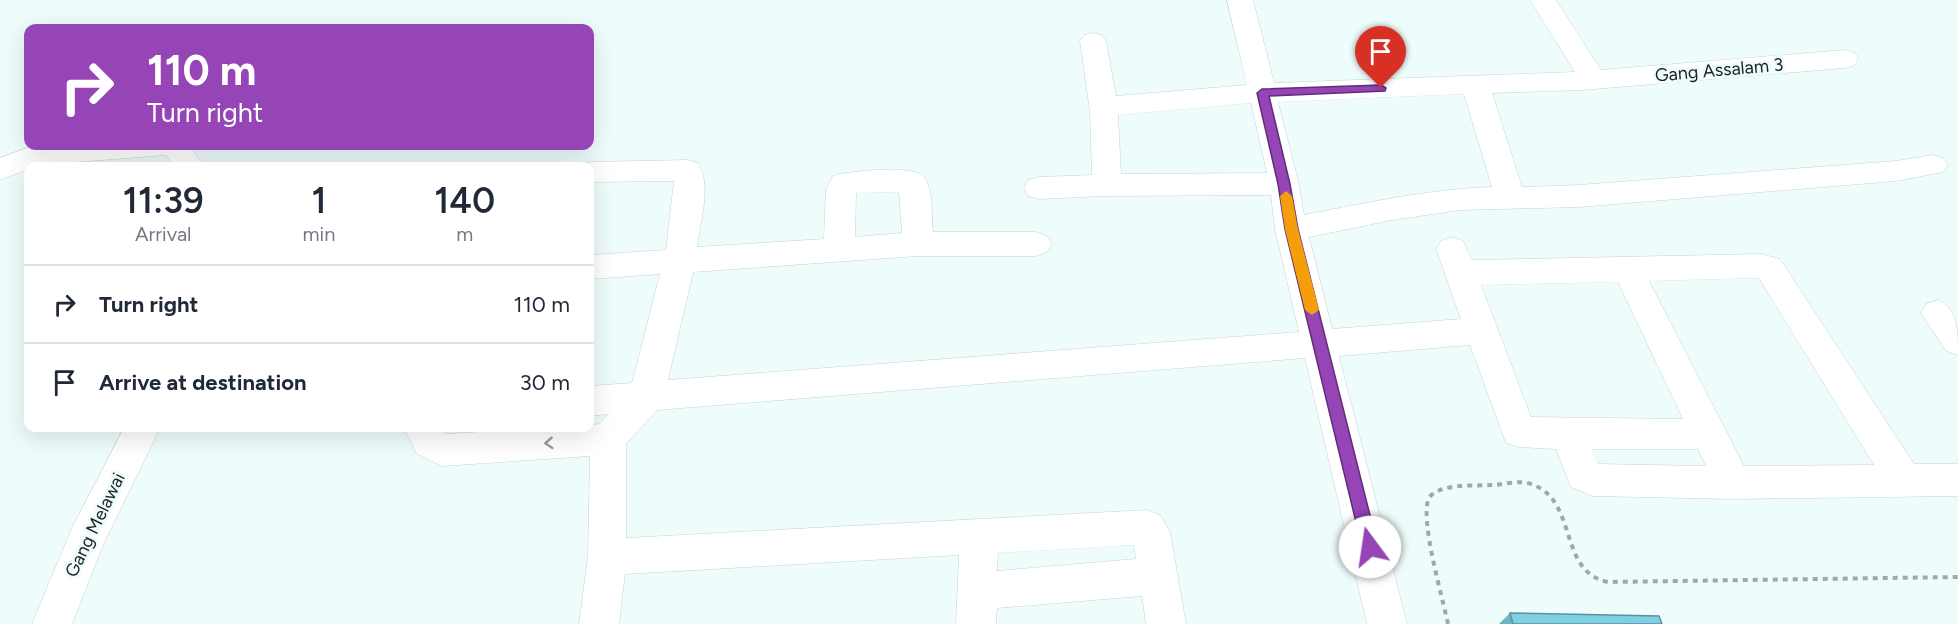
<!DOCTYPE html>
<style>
body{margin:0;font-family:Figtree,sans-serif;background:#f6f6f7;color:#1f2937;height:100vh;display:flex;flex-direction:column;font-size:22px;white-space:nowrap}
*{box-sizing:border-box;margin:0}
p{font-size:20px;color:#747a83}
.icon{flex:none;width:33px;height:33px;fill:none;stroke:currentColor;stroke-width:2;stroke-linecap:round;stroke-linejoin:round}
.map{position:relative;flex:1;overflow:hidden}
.panel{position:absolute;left:24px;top:162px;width:570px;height:270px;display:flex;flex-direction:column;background:#fff;border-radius:12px;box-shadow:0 6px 24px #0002}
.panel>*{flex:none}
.top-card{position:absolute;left:24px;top:24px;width:570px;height:126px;border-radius:12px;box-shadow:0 6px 24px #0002;background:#9545b5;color:#fff;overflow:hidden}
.pin{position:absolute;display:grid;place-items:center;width:51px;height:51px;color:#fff;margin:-62px -26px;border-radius:50% 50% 50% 0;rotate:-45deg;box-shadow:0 0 6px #0007}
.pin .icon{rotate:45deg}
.me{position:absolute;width:66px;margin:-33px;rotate:346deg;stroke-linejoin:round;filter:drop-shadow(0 0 4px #0008)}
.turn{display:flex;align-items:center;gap:21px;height:126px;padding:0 24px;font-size:27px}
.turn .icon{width:78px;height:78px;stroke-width:2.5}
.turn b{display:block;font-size:42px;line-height:51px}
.eta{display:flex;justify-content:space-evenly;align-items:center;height:102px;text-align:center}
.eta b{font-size:36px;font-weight:600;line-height:42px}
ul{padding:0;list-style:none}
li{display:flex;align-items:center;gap:18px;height:78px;padding:0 24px;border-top:2px solid #e0e1e3}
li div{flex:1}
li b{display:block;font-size:22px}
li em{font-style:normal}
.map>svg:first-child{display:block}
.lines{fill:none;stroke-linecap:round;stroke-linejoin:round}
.minor-casing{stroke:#c5d3d2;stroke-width:1}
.path{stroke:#9fa9a9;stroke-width:4;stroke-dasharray:5 5;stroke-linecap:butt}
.minor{fill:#fff;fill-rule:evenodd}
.wall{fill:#6db3c3}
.building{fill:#7fd0e3;stroke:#59929f;stroke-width:1.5}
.oneway{stroke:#9a9c9c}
.route{fill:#9545b5;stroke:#612d76;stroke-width:1.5}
.slow{fill:#f59e0b}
.labels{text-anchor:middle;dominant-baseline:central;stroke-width:6;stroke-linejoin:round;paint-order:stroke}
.street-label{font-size:18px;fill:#1e2323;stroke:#eefcfb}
</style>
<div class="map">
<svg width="1958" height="624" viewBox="0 0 1958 624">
<rect width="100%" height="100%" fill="#eefcfb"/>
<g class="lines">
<defs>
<g id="minor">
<path d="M1227,0H1253L1274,83L1575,72L1530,0H1556L1601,70L1845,50L1855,53L1858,59L1855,65L1845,68L1582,90L1492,93L1522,187L1579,185L1896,161L1933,155L1943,158L1948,165L1943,172L1896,181L1579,207L1461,210L1392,220L1309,237L1332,329L1461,319L1436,249L1441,241L1452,237L1463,241L1472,260L1761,254L1780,259L1914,464H1958V496L1733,499L1593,496L1571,487L1556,449L1519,447L1506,443L1470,345L1339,356L1407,624H1367L1305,358L657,410L626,444V538L1147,510L1160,515L1170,532L1186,624H1146L1142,596L997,608L996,624H956L959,555L625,574L619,624H579L588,557L590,456L442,466L417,454L404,428H440L446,434L546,428H590V425L599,424L608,414L590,416V386L632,383L660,274L590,279V255L666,250L674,181L590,182V166H578L590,162L688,160L698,163C712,185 700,223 697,247L824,239L826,189L833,176C849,171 914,164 924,177C934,190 931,217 933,232H1036L1047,236L1052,244L1047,252L1036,256H918L693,272L668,380L1299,332L1275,229L1271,195L1104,196L1039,199L1028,196L1024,188L1028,180L1039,177L1092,175L1090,111L1080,41L1084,35L1093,33L1102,35L1106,41L1116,96L1247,85ZM1464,94L1492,187C1429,189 1366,203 1304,215L1299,184L1278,102ZM1251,103L1267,173L1121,174L1118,115ZM899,192L902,233L855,237L856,193ZM1759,278L1874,465L1744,466L1649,281ZM1618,282L1683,419L1531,417L1481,285ZM1592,449H1698L1706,466L1598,464ZM1134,545L1136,559L997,571L998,553Z"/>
<path d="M32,146H190L203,166H173L166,155L38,165L28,166V169L0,180V158Z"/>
<path d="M1938,300C1958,309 1958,331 1958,355L1946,351L1921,313L1926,304Z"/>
<path d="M124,428H160L103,545L72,624H32L72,528Z"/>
</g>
</defs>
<use href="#minor" class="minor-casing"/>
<path class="path" d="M1448,624C1443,599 1419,518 1429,498C1431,494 1436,492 1440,490C1457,484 1476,486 1494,485C1505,484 1521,480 1531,484C1579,500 1557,572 1608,582L1958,577"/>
<use href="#minor" class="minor"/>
</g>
<path class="wall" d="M1510,613L1662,624H1499Z"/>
<path class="building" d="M1510,613L1659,616L1662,624H1513Z"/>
<defs><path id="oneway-chevron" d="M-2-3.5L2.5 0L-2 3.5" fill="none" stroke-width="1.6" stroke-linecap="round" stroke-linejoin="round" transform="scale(1.5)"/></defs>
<use class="oneway" href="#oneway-chevron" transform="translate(549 443) rotate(176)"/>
<path class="route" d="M1381,85L1386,88L1385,91L1269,96L1290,184L1298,229L1378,547L1375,553L1370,555L1364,553L1362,547L1285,229L1278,184L1257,93L1262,89Z"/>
<path class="slow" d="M1286,191L1292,196L1298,229L1319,310L1312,315L1305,310L1285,229L1280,196Z"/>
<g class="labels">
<g class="street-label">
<text transform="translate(1719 70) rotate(-5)">Gang Assalam 3</text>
<text transform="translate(95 525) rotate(-64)">Gang Melawai</text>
</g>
</g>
</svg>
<div class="pin" style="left:1381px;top:88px;background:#d93025"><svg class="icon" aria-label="arrive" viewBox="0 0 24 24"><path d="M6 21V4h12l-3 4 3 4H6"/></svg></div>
<svg class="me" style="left:1370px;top:547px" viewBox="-20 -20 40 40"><circle r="19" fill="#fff"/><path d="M0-13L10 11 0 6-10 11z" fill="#9545b5"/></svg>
<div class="top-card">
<div class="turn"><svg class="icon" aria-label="right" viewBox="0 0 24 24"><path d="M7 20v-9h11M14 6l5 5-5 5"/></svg><div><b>110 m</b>Turn right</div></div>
</div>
<section class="panel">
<div class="eta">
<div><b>11:39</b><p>Arrival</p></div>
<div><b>1</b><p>min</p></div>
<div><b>140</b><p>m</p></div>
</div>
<ul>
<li><svg class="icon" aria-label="right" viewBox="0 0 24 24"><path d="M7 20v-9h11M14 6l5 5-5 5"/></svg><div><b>Turn right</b></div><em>110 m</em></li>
<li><svg class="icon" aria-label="arrive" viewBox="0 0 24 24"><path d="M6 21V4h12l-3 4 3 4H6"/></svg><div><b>Arrive at destination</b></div><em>30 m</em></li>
</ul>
</section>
</div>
